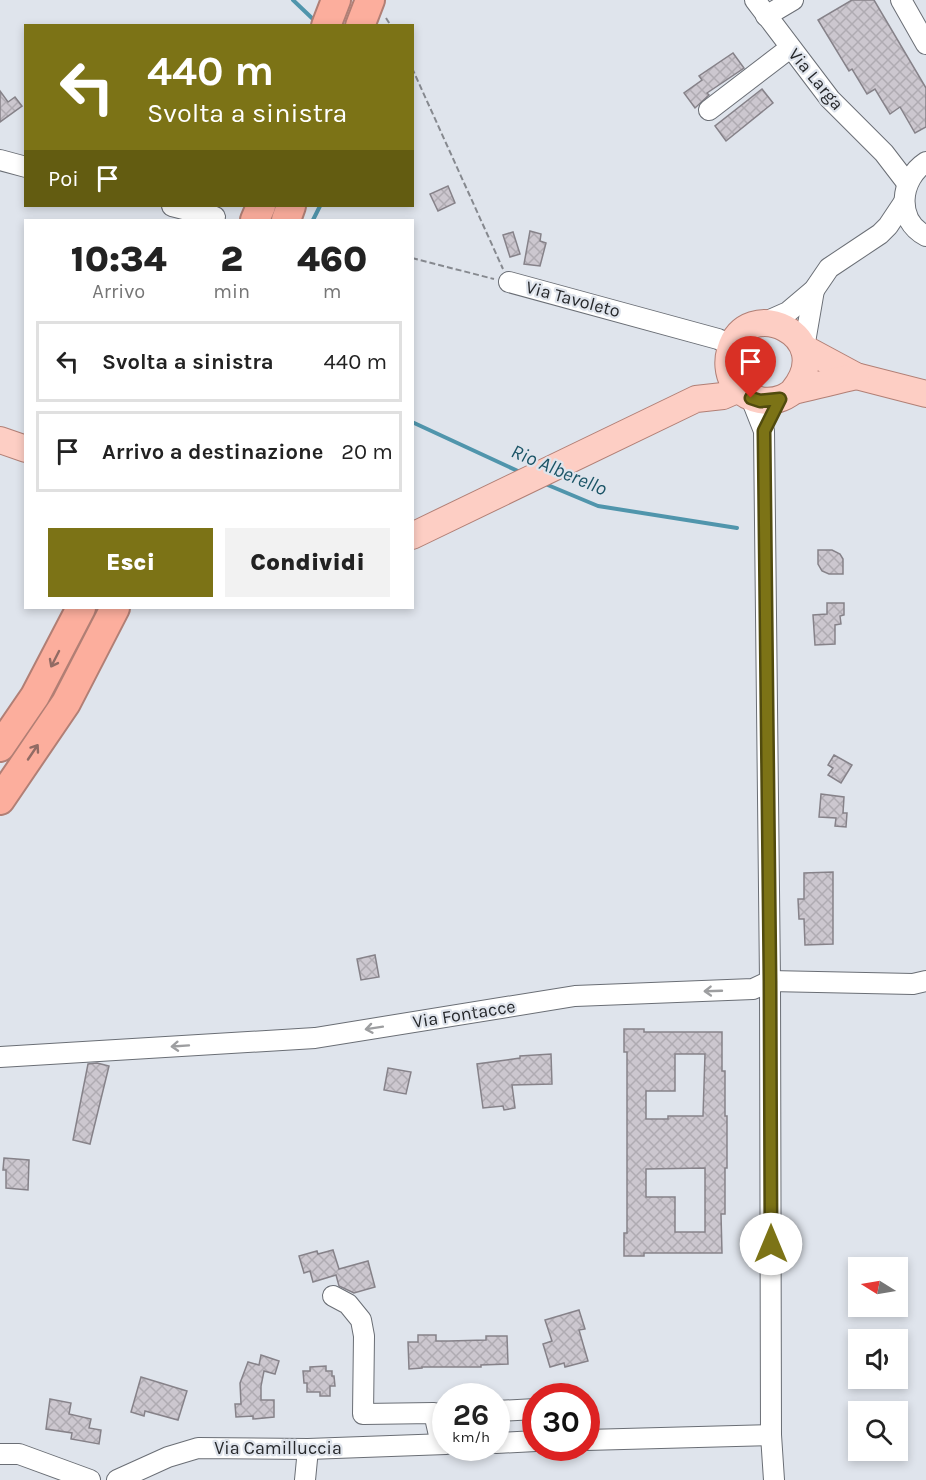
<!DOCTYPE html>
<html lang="it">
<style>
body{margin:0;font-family:Karla,sans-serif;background:#f2f2f2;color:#222;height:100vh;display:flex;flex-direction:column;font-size:22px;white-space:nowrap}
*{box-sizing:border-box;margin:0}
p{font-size:20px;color:#767676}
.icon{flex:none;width:33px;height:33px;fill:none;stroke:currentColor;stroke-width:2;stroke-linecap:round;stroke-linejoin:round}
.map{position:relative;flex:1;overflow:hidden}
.details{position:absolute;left:24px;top:219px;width:390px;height:390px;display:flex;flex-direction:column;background:#fff;border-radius:0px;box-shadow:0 3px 9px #0003}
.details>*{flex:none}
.top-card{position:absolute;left:24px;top:24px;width:390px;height:183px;border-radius:0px;box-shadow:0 3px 9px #0003;background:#7c7316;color:#fff;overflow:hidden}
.needle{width:39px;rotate:281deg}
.buttons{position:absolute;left:848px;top:1257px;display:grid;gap:12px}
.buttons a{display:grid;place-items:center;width:60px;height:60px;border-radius:0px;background:#fff;box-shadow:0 3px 9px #0003;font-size:30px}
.speed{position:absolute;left:432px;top:1383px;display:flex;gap:12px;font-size:30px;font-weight:700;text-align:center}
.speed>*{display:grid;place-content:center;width:78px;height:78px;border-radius:50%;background:#fff;box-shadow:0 3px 9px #0003;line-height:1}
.speed small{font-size:15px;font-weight:400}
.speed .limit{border:9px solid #d22;background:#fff;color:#111}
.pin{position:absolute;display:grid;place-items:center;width:51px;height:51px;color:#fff;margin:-62px -26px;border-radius:50% 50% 50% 0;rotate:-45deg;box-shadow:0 0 6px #0007}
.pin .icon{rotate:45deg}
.me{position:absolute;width:66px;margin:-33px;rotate:0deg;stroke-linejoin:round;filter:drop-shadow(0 0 4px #0008)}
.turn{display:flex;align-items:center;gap:21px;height:126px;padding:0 24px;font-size:27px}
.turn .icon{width:78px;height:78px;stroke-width:2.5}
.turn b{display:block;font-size:42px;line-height:51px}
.then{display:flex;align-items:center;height:57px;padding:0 24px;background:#0003;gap:12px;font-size:22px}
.eta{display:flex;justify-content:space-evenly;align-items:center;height:102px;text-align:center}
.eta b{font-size:36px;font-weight:800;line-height:42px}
.primary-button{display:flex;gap:12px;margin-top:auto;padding:12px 24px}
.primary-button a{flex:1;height:69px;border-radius:0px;background:#7c7316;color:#fff;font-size:24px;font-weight:800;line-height:69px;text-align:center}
.primary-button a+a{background:#f2f2f2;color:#222}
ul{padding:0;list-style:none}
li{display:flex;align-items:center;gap:18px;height:81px;margin:0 12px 9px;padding:0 12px;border:3px solid #e0e0e0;border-radius:0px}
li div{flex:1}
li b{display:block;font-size:22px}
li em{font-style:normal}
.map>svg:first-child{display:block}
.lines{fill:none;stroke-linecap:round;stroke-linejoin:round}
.stream{stroke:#5095ac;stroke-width:4}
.building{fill:url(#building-cross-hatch);stroke:#868289;stroke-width:1.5;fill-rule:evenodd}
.minor-casing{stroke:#6a6e75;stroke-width:22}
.major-casing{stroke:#b17f75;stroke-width:28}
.highway-casing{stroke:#b17f75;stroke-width:32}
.path{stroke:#86898f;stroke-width:2;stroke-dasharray:6 3;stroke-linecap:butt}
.minor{stroke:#fff;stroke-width:20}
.major{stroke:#fdcec4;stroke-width:26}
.highway{stroke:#fcae9d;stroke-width:28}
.oneway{stroke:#916b64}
.oneway2{stroke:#9d9ea0}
.route-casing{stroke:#514b0e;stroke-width:15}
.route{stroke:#7c7316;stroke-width:10}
.labels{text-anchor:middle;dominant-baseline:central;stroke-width:4.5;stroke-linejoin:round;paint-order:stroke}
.street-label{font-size:18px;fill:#26282b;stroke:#dfe4ec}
.water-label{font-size:20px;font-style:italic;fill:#1b5466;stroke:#dfe4ec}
</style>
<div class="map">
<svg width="926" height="1480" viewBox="0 0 926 1480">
<defs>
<pattern id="building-cross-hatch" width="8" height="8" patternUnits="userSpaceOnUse" patternTransform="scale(1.5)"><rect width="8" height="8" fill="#ccc7cf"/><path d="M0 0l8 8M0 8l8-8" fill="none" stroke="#afabb2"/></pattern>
</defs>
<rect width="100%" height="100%" fill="#dfe4ec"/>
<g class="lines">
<g class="stream">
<path d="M293,0L315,21"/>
<path d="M313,220L320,206"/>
<path d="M412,422L520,472"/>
<path d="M543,483L598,506L737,528"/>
</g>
</g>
<g class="building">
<path d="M852,0H874L926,88V127L915,133L900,107L890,114L875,89L867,94L852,69L849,71L818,20Z"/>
<path d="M733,53L744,68L707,93L709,95L695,108L684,93L702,80L699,76Z"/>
<path d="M762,89L773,103L726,141L715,126Z"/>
<path d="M0,91L8,102L15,97L22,106L0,122Z"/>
<path d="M448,186L455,203L438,211L430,194Z"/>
<path d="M530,231L541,234L540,241L546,243L540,266L524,264Z"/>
<path d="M513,232L520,254L510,257L503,235Z"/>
<path d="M818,550H832L840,554L843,559V574H829L822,571L818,564Z"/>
<path d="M827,603H844V615L840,616L841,624L835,625V644L815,645L813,615L827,614Z"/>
<path d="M834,755L852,765L841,783L828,775L833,768L828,765Z"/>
<path d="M821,794L844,797L843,813H847L846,827L835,826L836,818L819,817Z"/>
<path d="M833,872V944L805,945L804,919H799L798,899H804V873Z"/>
<path d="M375,955L379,977L361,980L357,959Z"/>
<path d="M624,1029H644V1032H722V1071H725V1116H727V1168H725V1214H721L722,1253H644V1256H624V1233H627V1052H624ZM675,1054H705L703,1116H668V1119H646V1091H675ZM705,1168V1232H675V1197H646V1169Z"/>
<path d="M551,1054L552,1084L512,1085L515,1108L504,1110L503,1106L483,1108L477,1064L520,1058V1056Z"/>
<path d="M97,1063L109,1066L90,1144L73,1140L88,1064Z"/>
<path d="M388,1068L411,1072L406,1094L384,1090Z"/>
<path d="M4,1158L29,1160L28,1190L6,1188V1170H3Z"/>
<path d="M333,1250L339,1269L368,1261L375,1287L354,1293L339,1286L336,1275L313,1282L310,1271L304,1273L299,1256L317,1251L318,1254Z"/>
<path d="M579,1310L585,1329L579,1330L588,1361L565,1367L564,1363L550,1367L543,1344L552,1341L545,1320Z"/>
<path d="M418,1335H436V1341H449L486,1340V1336H507L508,1364L481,1365V1367H422V1368L409,1369L408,1342H418Z"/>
<path d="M261,1355L279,1361L275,1374L264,1371L261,1386V1400H274V1417L253,1419V1416L236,1417L235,1404H241L240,1383L248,1362L259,1365Z"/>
<path d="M326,1366V1371H332V1376H334L335,1386H330V1396H320V1392H307V1383H304L303,1371H310V1367Z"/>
<path d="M141,1377L187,1391L178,1420L145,1411L144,1416L131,1412Z"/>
<path d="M50,1399L71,1403L69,1414L91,1419L89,1428L101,1430L99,1444L71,1439L72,1433L46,1429Z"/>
</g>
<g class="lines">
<defs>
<g id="minor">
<path d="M755,0L830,99L884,153L907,183"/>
<path d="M901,0L926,44"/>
<path d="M766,16L793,0"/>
<path d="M709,110L790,48"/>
<path d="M0,160L26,167"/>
<path d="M926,162C900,179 895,220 926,236"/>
<path d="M172,206L215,217"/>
<path d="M509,282L718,339L731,345"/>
<path d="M763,323L788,312L814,290L829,268L880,234L888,226L904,202"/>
<path d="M804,348L814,290"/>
<path d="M751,398L764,431L770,981L771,1435L774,1480"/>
<path d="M0,1057L315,1038L575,996L753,989L770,981L913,984L926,981"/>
<path d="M333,1296L348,1304L361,1320L364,1336L363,1414L434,1413L441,1444"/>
<path d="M496,1411L536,1409"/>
<path d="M586,1440L771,1435"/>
<path d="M496,1443L536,1441"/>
<path d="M0,1454H19L90,1480"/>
<path d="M117,1480L168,1457L198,1448L308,1449L446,1444"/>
<path d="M305,1480L308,1449"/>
</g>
<g id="major">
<path d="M804,348L856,376L926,394"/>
<path d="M793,391C839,335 746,293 730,351C727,361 728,373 733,382C743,398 764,405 782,398C788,396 792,391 798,390C817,385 837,381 856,376"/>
<path d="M0,440L26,449"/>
<path d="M412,536L696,399L723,396L739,389"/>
</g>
<g id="highway">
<path d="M326,26L336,0"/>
<path d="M360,26L370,0"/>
<path d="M255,220L261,206"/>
<path d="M286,220L291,206"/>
<path d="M0,747L35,696L81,608"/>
<path d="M0,800L66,703L115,608"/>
</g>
</defs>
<use href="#minor" class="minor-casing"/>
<use href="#major" class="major-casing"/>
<use href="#highway" class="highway-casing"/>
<g class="path">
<path d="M386,18L391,26"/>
<path d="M412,68L503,269"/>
<path d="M412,258L494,279"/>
</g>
<use href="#minor" class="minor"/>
<use href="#major" class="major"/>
<use href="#highway" class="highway"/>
</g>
<defs><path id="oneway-shaft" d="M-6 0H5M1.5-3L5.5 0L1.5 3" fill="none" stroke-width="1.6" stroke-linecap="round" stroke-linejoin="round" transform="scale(1.5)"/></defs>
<g class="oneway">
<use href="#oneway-shaft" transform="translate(55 659) rotate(117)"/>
<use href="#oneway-shaft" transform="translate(33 752) rotate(-56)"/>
</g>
<g class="oneway2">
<use href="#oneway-shaft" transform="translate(713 991) rotate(178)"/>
<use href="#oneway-shaft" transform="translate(374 1028) rotate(171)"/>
<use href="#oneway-shaft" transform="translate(180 1046) rotate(176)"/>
</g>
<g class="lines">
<defs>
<path id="route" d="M751,398L760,401L780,399L764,431L770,981L771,1244"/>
</defs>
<use href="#route" class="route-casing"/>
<use href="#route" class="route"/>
</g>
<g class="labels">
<g class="street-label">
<text transform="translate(816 79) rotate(50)">Via Larga</text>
<text transform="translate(573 299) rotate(15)">Via Tavoleto</text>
<text transform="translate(464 1014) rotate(-9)">Via Fontacce</text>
<text x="278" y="1448">Via Camilluccia</text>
</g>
<g class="water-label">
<text transform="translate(559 470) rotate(23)">Rio Alberello</text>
</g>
</g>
</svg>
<div class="buttons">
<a><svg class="needle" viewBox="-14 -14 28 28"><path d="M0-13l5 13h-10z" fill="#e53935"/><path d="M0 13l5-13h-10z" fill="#767676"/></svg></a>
<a><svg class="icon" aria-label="sound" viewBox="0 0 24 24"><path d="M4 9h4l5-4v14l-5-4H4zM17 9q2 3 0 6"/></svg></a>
<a><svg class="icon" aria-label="search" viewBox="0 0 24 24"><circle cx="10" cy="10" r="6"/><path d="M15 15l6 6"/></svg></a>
</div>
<div class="speed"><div>26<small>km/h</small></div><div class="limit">30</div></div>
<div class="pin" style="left:751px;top:398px;background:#d93025"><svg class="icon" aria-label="arrive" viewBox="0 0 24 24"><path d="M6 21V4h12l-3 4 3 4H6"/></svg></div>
<svg class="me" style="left:771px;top:1244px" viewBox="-20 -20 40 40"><circle r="19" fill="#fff"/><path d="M0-13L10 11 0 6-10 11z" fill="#7c7316"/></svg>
<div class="top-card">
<div class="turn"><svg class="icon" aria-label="left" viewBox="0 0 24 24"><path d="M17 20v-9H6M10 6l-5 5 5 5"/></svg><div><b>440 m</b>Svolta a sinistra</div></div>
<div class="then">Poi<svg class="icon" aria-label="arrive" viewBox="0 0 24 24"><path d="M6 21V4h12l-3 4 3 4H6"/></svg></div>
</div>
<section class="details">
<div class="eta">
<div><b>10:34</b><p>Arrivo</p></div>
<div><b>2</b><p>min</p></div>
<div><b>460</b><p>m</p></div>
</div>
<ul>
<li><svg class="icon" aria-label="left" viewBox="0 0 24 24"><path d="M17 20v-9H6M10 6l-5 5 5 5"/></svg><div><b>Svolta a sinistra</b></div><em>440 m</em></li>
<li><svg class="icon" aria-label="arrive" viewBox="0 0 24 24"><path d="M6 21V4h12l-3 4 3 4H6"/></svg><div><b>Arrivo a destinazione</b></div><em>20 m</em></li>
</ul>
<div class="primary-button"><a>Esci</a><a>Condividi</a></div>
</section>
</div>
